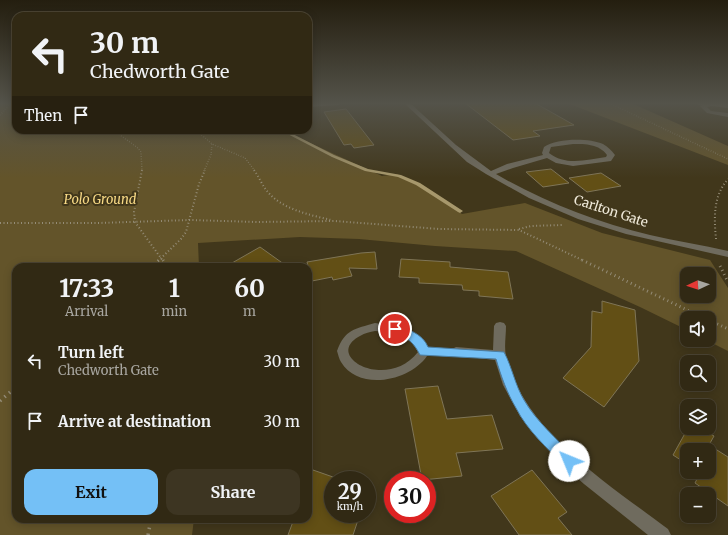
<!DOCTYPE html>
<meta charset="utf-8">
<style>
body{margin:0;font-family:Merriweather,serif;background:#3d3522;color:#f1f3f6;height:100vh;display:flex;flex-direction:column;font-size:15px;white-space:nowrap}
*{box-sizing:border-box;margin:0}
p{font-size:13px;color:#a8a6a0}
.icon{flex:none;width:22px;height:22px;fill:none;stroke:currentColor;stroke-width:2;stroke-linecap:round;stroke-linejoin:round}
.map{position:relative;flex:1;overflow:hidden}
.panel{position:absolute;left:12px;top:263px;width:300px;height:260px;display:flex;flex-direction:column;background:#312914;border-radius:12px;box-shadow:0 2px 10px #0003,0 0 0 1px #4c4534}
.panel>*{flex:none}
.banner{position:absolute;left:12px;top:12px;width:300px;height:122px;border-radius:12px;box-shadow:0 2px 10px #0003,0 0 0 1px #4c4534;background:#312914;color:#f1f3f6;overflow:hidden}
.needle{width:26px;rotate:266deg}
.fabs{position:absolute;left:680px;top:267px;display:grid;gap:8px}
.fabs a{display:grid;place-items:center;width:36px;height:36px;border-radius:8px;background:#312914;box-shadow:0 2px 10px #0003,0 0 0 1px #4c4534;font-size:20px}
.speed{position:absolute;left:324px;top:471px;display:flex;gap:8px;font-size:20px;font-weight:700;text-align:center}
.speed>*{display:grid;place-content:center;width:52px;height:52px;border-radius:50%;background:#312914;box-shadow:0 2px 10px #0003,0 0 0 1px #4c4534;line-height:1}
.speed small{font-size:10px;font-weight:400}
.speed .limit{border:6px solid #d22;background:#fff;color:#111}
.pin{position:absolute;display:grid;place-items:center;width:34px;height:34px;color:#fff;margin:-17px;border:2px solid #fff;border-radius:50%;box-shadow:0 1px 4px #0007}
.me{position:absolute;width:44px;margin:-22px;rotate:315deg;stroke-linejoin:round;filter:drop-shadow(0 0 3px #0008)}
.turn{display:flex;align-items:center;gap:14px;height:84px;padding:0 12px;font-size:18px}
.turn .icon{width:52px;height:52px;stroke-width:2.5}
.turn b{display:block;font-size:28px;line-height:34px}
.then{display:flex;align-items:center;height:38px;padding:0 12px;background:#0003;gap:8px;font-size:15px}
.eta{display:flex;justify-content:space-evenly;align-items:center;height:68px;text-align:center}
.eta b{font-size:24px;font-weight:700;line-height:28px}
.action{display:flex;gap:8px;margin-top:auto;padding:8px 12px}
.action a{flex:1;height:46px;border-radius:12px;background:#74c0f6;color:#111;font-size:16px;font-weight:700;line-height:46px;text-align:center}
.action a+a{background:#3d3522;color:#f1f3f6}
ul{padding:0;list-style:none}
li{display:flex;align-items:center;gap:12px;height:60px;padding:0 12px}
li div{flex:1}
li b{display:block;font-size:15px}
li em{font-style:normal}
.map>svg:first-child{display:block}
.green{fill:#63542a;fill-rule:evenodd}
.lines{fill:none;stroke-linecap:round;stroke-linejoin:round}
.stream{fill:#a7986c;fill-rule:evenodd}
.building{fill:#624f15;stroke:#7f7557}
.path-far3{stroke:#948c76;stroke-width:1.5;stroke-dasharray:0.5 2;stroke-linecap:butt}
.path-far2{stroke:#948c76;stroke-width:2;stroke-dasharray:1 2.5;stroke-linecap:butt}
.path-far1{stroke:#948c76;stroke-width:3;stroke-dasharray:1 3.5;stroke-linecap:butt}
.path{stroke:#948c76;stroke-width:3.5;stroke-dasharray:1.5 4.5;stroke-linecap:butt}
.lane{fill:#6f6b5e;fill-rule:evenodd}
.street{fill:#6f6b5e;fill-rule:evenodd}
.route{fill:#74c0f6;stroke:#4b7da0}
.labels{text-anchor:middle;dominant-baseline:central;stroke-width:4;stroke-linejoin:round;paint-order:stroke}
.park-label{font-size:13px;font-style:italic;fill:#f7d985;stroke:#41371b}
.street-label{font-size:13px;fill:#eee8d8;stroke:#41371b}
</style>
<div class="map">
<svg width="728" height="535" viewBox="0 0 728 535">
<rect width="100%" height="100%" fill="#41371b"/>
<g class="green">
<path d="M0,103H16V130H282L382,176L397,174L434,193L462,214L525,203L602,233L710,260L728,288V351L706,340H709V318H687V330L640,307L516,251L435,246L359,239L300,237L198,243L199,267H16V519H194L192,535H0ZM687,274H709V296H687Z"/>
<path d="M567,103H631L728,146V165Z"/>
</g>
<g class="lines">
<path class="stream" d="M280,130H285L334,155L368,169L401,175L420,183L463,211L460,213L458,212L416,185L398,177L365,171L332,157Z"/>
</g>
<g class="building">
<path d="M465,103H535L574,125L533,131L540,136L513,140Z"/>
<path d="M346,109L374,145L354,148L351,144L344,145L324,112Z"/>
<path d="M551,169L569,183L543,187L526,172Z"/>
<path d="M601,173L621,186L587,192L569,178Z"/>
<path d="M260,247L288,267H225Z"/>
<path d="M375,252L377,269L349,268L352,276L333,280L332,277L312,281L307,262L361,253Z"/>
<path d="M401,259L450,262V267L508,272L513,299L479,296V291L463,290L462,285L419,283V278L399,277Z"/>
<path d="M602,301L635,310L639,361L604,407L563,378L591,347L592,311L602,313Z"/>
<path d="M438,386L447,419L492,415L503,449L456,453L462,476L422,480L405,389Z"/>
<path d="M688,428H700L714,436L709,445L728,457V506L695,483L700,473L699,472H709V450H687V464L673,455Z"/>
<path d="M313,470L333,477V514H360L353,535H288L294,519H308V484Z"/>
<path d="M532,470L567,512L558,518L572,535H519L491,496Z"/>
</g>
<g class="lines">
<g class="path-far3">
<path d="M609,103L728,159"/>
<path d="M0,115L11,103"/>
<path d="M113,130L138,148L141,152L142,171"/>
<path d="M196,130L212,144L245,158L255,171"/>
<path d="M204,171L211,155L212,144"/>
</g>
<g class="path-far2">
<path d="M142,170L134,212L135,222L163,261"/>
<path d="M254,170C259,177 262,185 267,191C281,209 310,215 331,220"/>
<path d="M0,223H98L190,220L257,222L335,221L439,229L519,230L584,261"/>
<path d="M519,229L531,226L562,225"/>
<path d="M716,239C714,218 713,196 728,179"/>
<path d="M158,261L181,239L186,232L199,184L205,170"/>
</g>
<g class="path-far1">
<path d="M163,260L168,267"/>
<path d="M582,260L704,318"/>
<path d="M720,266L728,282"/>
<path d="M151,267L159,260"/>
<path d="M709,320L728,329"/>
</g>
<g class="path">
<path d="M0,401L16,387"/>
<path d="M148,535L151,519"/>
</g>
<g class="lane">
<path d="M695,103H702L707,105L704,107Z"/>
<path d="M375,323C395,325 417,328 427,348H456L460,349L462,352L460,355L456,356H427C410,381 359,392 341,362C339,359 338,354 337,351C345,329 355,329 375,323ZM375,331C392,332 410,335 418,352C387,392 322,356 360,336C365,333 370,332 375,331Z"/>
</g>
<g class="street">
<path d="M308,103H342L339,105L308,107Z"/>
<path d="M404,103H410L456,145L491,171L507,164L543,155L542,153L544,147C557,138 589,138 603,144C608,147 611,150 615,155L611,161L573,166L556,163L547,158L513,168L496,174C544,202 596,222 650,235C676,241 702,245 728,251V257L626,234L578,219L529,198L486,174L467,162ZM573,144C586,144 599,144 607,155L606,157C587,160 565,166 549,153L551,147Z"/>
<path d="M710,103L728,104V108L712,106L707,107L711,111L728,113V117L707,113L700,106Z"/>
<path d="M500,322L504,323L506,326C506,336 504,347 506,356C524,432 610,485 668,529L671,535H648L584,484L560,463L539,440L520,416L503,385L495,360L452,355L450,352L452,349L456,347L493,350L494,326L496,323Z"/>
</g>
</g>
<linearGradient id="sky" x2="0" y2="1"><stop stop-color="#241e0f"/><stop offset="0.58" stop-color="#54534a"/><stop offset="1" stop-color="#54534a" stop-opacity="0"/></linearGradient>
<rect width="728" height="178" fill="url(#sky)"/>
<path class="route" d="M395,325C408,329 423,334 428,347L504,352C512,367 515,385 524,400C536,421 557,439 573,456L575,461L573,465L569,467L564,465C547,448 527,430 516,408C507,393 501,376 496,359L420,355C413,341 407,337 391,332L390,329L391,327Z"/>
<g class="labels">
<g class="park-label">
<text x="100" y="199">Polo Ground</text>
</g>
<g class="street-label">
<text transform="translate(611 211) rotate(18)">Carlton Gate</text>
</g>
</g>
</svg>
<div class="fabs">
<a><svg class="needle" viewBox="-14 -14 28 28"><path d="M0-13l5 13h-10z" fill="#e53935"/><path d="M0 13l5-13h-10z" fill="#a8a6a0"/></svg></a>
<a><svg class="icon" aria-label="sound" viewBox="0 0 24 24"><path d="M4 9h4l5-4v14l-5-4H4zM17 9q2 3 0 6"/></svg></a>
<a><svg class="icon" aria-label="search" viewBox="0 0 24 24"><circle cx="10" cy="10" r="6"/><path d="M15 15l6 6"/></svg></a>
<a><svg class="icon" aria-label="layers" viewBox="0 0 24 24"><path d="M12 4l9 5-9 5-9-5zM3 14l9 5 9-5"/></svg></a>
<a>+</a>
<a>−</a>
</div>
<div class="speed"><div>29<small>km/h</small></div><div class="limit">30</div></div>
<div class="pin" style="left:395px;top:329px;background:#d93025"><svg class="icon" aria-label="arrive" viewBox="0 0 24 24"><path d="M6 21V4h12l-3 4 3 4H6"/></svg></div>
<svg class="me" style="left:569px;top:461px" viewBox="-20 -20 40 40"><circle r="19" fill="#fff"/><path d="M0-13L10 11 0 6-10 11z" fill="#74c0f6"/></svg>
<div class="banner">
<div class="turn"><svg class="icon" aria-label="left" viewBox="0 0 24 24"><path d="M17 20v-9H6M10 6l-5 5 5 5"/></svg><div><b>30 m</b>Chedworth Gate</div></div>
<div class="then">Then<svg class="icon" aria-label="arrive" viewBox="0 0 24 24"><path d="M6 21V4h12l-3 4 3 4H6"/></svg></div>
</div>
<section class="panel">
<div class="eta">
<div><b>17:33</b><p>Arrival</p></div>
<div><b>1</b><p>min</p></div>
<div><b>60</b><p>m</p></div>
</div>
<ul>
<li><svg class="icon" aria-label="left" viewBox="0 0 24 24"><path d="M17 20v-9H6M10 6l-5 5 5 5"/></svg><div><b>Turn left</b><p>Chedworth Gate</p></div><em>30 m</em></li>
<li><svg class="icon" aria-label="arrive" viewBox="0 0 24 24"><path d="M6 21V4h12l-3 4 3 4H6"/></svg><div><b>Arrive at destination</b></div><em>30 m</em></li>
</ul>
<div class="action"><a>Exit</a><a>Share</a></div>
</section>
</div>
